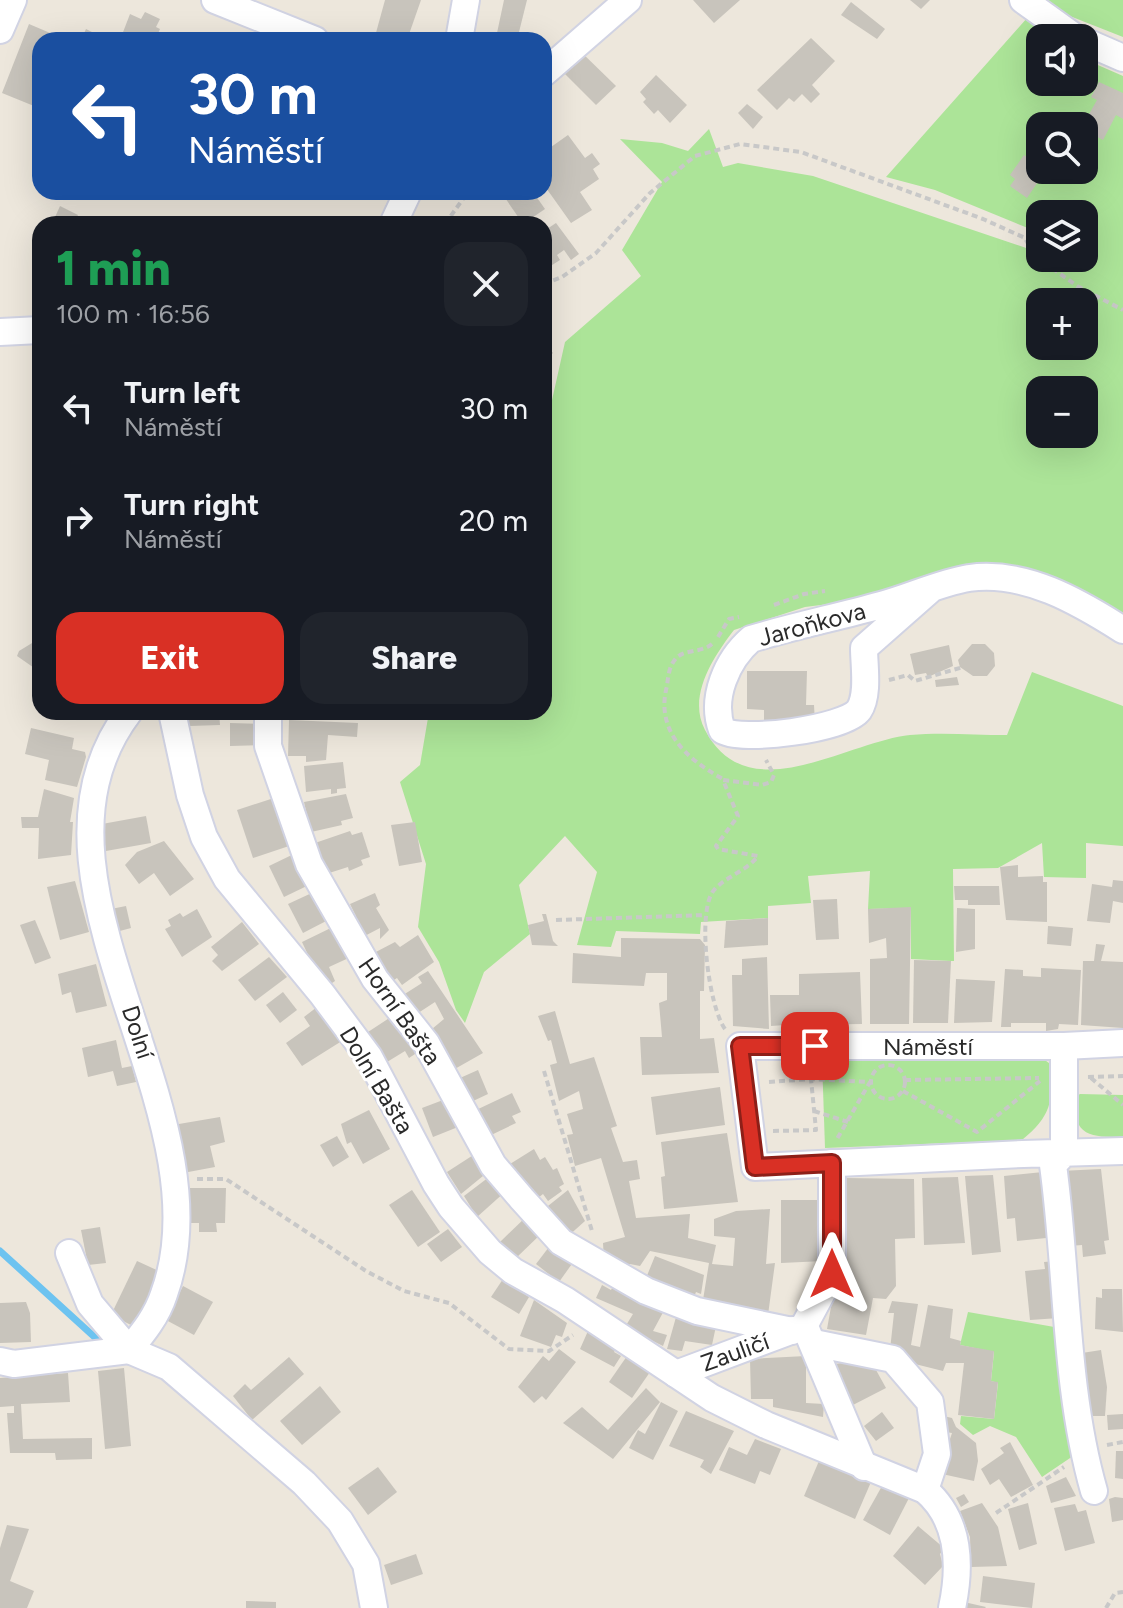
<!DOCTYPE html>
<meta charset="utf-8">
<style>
body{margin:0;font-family:Figtree,sans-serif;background:#20242c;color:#f1f3f6;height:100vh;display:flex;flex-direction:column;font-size:30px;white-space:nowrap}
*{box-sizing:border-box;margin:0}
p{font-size:26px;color:#9ea1a6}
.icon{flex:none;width:44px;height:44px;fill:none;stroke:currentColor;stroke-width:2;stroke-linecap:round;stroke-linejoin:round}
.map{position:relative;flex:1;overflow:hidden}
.sheet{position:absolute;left:32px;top:216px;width:520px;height:504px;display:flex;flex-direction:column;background:#171b24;border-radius:24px;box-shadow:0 8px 32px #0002}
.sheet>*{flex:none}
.guide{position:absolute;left:32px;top:32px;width:520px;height:168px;border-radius:24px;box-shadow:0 8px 32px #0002;background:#1a4fa0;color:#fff;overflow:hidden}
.controls{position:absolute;left:1026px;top:24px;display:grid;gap:16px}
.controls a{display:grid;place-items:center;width:72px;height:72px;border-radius:16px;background:#171b24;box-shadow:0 8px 32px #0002;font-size:40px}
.pin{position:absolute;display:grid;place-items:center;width:68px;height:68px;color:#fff;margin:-34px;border-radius:16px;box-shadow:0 4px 12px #0006}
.me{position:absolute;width:88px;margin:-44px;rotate:0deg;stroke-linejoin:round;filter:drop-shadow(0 0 6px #0008)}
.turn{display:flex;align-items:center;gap:28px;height:168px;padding:0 24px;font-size:36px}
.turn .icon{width:104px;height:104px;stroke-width:2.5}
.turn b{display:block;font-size:56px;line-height:68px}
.round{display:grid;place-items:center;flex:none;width:84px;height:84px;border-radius:24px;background:#20242c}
.overview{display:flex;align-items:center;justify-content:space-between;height:136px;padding:0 24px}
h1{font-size:48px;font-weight:800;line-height:60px;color:#1e9e55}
.cta{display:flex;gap:16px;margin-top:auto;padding:16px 24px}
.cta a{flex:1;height:92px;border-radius:24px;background:#d93025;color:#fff;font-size:32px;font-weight:800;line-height:92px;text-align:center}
.cta a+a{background:#20242c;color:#f1f3f6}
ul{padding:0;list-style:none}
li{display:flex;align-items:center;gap:24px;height:112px;padding:0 24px}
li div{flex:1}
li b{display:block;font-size:30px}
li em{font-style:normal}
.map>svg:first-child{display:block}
.green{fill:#ace498;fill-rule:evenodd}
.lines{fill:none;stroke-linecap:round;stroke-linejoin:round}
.stream{stroke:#6dc3f0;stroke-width:7}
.building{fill:#c8c4bc}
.street-casing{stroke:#d1d3e3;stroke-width:30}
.path{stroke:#c8c8c8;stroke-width:4;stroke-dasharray:6 4;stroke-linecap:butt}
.street{stroke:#fff;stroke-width:26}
.route-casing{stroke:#8d1f18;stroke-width:20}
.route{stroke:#d93025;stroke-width:14}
.labels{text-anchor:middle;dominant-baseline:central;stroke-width:6;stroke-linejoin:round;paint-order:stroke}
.street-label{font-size:24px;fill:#2a2a2a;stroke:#fff}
</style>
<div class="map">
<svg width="1123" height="1608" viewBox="0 0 1123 1608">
<rect width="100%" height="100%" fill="#ede7dc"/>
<g class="green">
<path d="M1042,0H1123V37L1052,9Z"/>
<path d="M1028,17L1051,38H1040V82H1084V59L1123,76V621L1041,577L805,607L734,630C714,656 687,696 705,730C748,812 845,742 910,735C941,732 975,735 1007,735L1032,672L1123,706V846L1086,843V878L1044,877L1042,843L998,868L953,869L954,961H951L911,959V908L868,909L870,871L808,876L811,903L768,906V918L701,922L700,934L616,931L611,947L577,945L597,872L565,836L519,885L530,934L484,972L465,1023L456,1010L439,962L418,927L426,864L400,782L420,765L429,712H544V418L550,409L565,342L641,276L622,250L662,182L620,139L662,143L688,151L709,129L723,167L738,163L813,176L1035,251L1040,244V258H1084V214H1040V233L935,190L886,177ZM1040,126H1084V170H1040ZM1040,302H1084V346H1040ZM1040,390H1084V434H1040Z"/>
<path d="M1042,1058L1053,1066C1052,1103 1051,1116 1022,1140L825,1148L822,1059Z"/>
<path d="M1080,1094L1123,1095V1137C1091,1137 1073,1137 1074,1098Z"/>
<path d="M968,1312L1060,1328L1076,1454L1042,1477L1016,1437L990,1426L973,1435L960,1424L961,1416L994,1419L998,1383L991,1381L994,1352L960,1345Z"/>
</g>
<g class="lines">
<path class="stream" d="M0,1251L100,1342"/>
</g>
<g class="building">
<path d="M385,0H421L407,40H374Z"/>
<path d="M504,0H527L517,40H508V36L497,33Z"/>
<path d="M693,0H740L714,23Z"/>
<path d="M910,0H930L921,9Z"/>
<path d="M851,2L885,29L877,39L841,15Z"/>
<path d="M145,12L160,19L156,27L160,29L155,40H120L130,14L141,19Z"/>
<path d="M29,24L62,38L40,40V91L34,106L2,93Z"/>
<path d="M86,29L98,35L96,40H81Z"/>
<path d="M811,38L835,61L812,85L820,94L811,103L802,94L794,102L789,98L777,110L757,90Z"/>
<path d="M577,48L616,86L596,105L558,67Z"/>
<path d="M656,75L687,105L670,123L658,110L654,114L643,102L646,99L640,92Z"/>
<path d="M1099,82L1123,93V119L1116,115L1103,140L1084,130V126H1075L1082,113L1088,116L1097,100L1091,97Z"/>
<path d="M747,104L763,117L753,129L738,113Z"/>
<path d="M568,135L585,158L592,153L600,164L593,169L599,179L580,192L592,210L571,223L544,185V152Z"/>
<path d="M1024,155L1040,166V170H1046L1027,198L1010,186L1015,179L1010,175Z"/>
<path d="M501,192H533L545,209L523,224Z"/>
<path d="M60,206L78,215L73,224H52Z"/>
<path d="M556,223L579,254L571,260L564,250L557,255L560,260L549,267L544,264V231Z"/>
<path d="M544,343L553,353L544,361Z"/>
<path d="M36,566H40V602H33Z"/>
<path d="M37,640L40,645V672L17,656L19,651Z"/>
<path d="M972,644H985L994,653L995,666L987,676H973L960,667L958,660Z"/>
<path d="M949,645L953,666L928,677L926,673L915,675L910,654Z"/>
<path d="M747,671H807L806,705H814L815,723H764V710L747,709Z"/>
<path d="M957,677L959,685L936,687L935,680Z"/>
<path d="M188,712H219L220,725L189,726Z"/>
<path d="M289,720L358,723L357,737L328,735L326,760L306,762V756H288Z"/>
<path d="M230,723L262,724V745L230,746Z"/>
<path d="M31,728L74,738L72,749L85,752L86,757L77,787L45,780L49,760L25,754Z"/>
<path d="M343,762L346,788L337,789V793L331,794V789L306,792L304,766Z"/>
<path d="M44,789L74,798L70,822H73L71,855L38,859L39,828H22L21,817H38Z"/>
<path d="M346,794L353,818L341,821L342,825L311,832L304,802Z"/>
<path d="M277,797L295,844L253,858L237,810Z"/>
<path d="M146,816L151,843L106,851L102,824Z"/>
<path d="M415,822L422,862L399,866L391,825Z"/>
<path d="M350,831L352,835L362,832L370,857L361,860L363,865L349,871L348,867L326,874L315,843Z"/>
<path d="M164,841L194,879L170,896L154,873L139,884L125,865L137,852Z"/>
<path d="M298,852L311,884L284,897L269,866Z"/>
<path d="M1018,865V877L1043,876V882H1047V922L1006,920L1000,867Z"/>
<path d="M1113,880L1123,881V903L1113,901L1110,923L1087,921L1092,884L1112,887Z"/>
<path d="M75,881L89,932L60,940L47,887Z"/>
<path d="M954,886H999L1000,905H968V900H955Z"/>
<path d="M316,891L330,919L303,933L288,904Z"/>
<path d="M375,893L380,905L376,908L389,930L380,939V928L357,940L347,920L356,916L350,904Z"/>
<path d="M837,899L839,939L816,940L813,900Z"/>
<path d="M126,906L131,928L116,932L111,909Z"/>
<path d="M911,907L909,1024H870V959L887,958L886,938L869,943L868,909Z"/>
<path d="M957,908L975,909V949L956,952Z"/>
<path d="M197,909L212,937L182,957L165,929L171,926L168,920L180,913L183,917Z"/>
<path d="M542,914H546L553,941L558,946L532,945L528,925L544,921Z"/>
<path d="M768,918V945L724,948L726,921Z"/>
<path d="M35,920L51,958L35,964L20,925Z"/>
<path d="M242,922L259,944L222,971L212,961L218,955L211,947Z"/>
<path d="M337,925L353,956L329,967L335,981L329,985L317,974L302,942Z"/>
<path d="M1048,926L1073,928L1071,946L1047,944Z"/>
<path d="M418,935L434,962L402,985L397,978L388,984L372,954L395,942L400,947Z"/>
<path d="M621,938L700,939L705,945L704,991H700V1039L714,1038L719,1073L642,1075L640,1037H662L659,1003L667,1000V973H646L644,986L572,983L573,953L621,957Z"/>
<path d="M1096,944L1105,945L1101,961L1123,962V1028L1081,1025L1083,961H1094Z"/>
<path d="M269,957L287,977L255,1001L238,980Z"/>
<path d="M767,957L769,1029L733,1026L732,975H742V959Z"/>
<path d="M914,960L951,961L948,1023H913Z"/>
<path d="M96,964L107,1006L76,1013L71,992L62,995L58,974Z"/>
<path d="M1041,968L1081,970L1078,1025L1059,1024L1058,1029L1046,1031V1023H1011V1027H1001L1005,969L1023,970V976L1041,977Z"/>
<path d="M428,971L483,1053L453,1070L426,1034L444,1019L435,1002L412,1017L400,997L422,983L418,977Z"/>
<path d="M860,972L862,1024L794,1025V1030H785V1025L771,1026L770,995H799V974Z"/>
<path d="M956,979L995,981L992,1022L954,1023Z"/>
<path d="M283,992L297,1010L280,1023L266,1005Z"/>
<path d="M317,1007L345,1039L302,1066L286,1043L310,1026L304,1017Z"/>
<path d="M555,1011L570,1064L594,1057L617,1126L611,1128L623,1162L637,1160L640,1179L629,1181L636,1218L690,1214L688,1238L716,1245L712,1264L733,1266L735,1238L714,1236V1219L736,1211L770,1209L766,1264L775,1263L768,1315L702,1306L709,1263L650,1251L640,1266L630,1264L620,1271L604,1260L603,1243L625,1237L601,1158L575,1166L567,1135L573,1134L567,1114L583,1109L579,1091L559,1101L550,1065L557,1063L551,1040L548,1041L538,1016Z"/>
<path d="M397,1013L418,1052L409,1058L405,1051L387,1062L368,1032Z"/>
<path d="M116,1040L122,1068L132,1066L136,1082L117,1086L113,1071L88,1077L82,1048Z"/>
<path d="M478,1070L488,1094L471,1102L460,1078Z"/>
<path d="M720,1087L725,1125L656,1135L651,1097Z"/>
<path d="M512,1093L521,1112L512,1116L516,1123L487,1137L474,1111Z"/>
<path d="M451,1097L463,1125L433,1137L422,1108Z"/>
<path d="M369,1110L390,1149L363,1164L351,1142L347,1144L341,1124Z"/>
<path d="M220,1117L225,1142L210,1146L215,1167L183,1173L173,1125Z"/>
<path d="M727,1133L738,1202L664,1209L661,1177L665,1176L661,1142Z"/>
<path d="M337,1136L349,1157L333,1167L320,1145Z"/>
<path d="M534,1149L540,1160L545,1157L553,1170L557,1168L564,1184L559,1187L562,1191L548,1201L543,1194L538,1198L533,1189L525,1195L505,1167Z"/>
<path d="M478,1152L489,1171L461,1194L447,1172Z"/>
<path d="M1101,1169L1109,1240L1104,1241L1106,1254L1083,1257L1082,1245L1069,1246L1060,1171Z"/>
<path d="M1043,1172L1056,1237L1017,1241L1015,1218L1007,1219L1004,1176Z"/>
<path d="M493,1174L506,1191L477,1217L464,1196Z"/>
<path d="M993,1175L1001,1252L972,1255L965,1176Z"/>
<path d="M958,1177L965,1243L924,1245L922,1178Z"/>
<path d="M846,1178L914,1179L915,1238L895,1239L896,1286L886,1299L873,1298L866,1335L827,1329L833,1296L839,1285H843Z"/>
<path d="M188,1188H226L225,1223H216L217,1232H199V1223H188Z"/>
<path d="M412,1190L440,1232L418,1247L389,1205Z"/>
<path d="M568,1190L585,1221L566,1238L543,1210Z"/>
<path d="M781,1200H823L824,1261L781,1263Z"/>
<path d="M528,1215L543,1232L515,1259L500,1242Z"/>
<path d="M100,1227L106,1263L88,1265L81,1230Z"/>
<path d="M448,1229L462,1247L441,1262L427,1244Z"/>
<path d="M552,1243L574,1261L559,1282L536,1264Z"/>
<path d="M655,1256L704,1275L701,1294L696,1292L692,1302L644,1283Z"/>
<path d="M137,1261L161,1272L135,1327L111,1315Z"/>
<path d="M1056,1261L1059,1318L1030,1320L1025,1271L1045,1269L1044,1262Z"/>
<path d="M503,1279L529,1297L519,1314L491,1297Z"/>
<path d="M616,1281L667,1305L653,1331L667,1335L663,1346L625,1327L633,1314L596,1298L602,1285L611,1290Z"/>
<path d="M183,1286L213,1302L194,1335L166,1320Z"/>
<path d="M1102,1289H1122L1123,1332L1095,1329L1096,1297L1102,1298Z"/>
<path d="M534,1300L567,1323L562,1337L556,1335L551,1347L520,1336Z"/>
<path d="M892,1301L918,1304L911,1345L920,1347L928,1305L953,1309L950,1338L961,1341L960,1345L994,1351L991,1381L998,1382L994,1419L958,1415L964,1363H946L943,1371L907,1362L908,1356L890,1350L894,1313H888Z"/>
<path d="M26,1302L30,1313L31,1342L0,1343V1303Z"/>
<path d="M678,1310L716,1326L712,1345L685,1341L682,1351L667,1349Z"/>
<path d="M588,1331L617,1347L614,1352L621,1356L614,1367L580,1349Z"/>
<path d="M559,1349L576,1362L546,1400L542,1396L534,1403L518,1387L543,1356L549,1361Z"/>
<path d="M1101,1350L1107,1387L1105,1416H1088L1082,1353Z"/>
<path d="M627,1356L650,1372L632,1398L609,1382Z"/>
<path d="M806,1356V1403L824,1404L823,1417L773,1407V1399H751L750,1359Z"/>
<path d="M289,1357L304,1374L252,1420L233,1396L245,1384L251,1390Z"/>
<path d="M856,1360L871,1361L886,1388L851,1406L831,1365Z"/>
<path d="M124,1368L131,1446L105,1449L98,1371Z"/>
<path d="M68,1373L70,1402L21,1404L23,1439L92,1438V1459L56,1460L55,1453H10L7,1413H14V1406L0,1407V1378Z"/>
<path d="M320,1386L341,1412L302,1445L280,1421Z"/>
<path d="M646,1388L660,1402L613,1459L563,1423L582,1407L608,1430Z"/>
<path d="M661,1402L678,1411L653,1460L629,1448L638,1430L645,1434Z"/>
<path d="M686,1411L734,1431L711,1474L700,1467L704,1460L669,1446Z"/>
<path d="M882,1412L894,1428L876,1441L864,1426Z"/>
<path d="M1123,1414V1429L1108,1430L1107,1415Z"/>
<path d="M939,1415L952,1418L956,1427L976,1443L978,1461L974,1481L942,1474L945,1438L950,1439L952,1433L938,1431Z"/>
<path d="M755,1439L781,1449L770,1475L760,1471L755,1484L719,1470L729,1447L747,1455Z"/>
<path d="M1010,1442L1033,1485L1011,1497L999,1479L990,1485L981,1469L1004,1453L1000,1448Z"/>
<path d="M1116,1451H1123V1479L1115,1478Z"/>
<path d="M819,1461L871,1482L855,1519L804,1496Z"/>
<path d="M378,1467L397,1492L368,1515L348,1488Z"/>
<path d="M1066,1477L1076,1496L1051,1503L1046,1486Z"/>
<path d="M882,1486L909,1498L890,1535L863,1520Z"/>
<path d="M964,1494L969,1502L961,1507L956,1498Z"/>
<path d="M1115,1497L1123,1498V1520L1112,1522L1109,1499Z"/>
<path d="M982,1503L998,1527L1007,1566L971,1567L970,1537L960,1511Z"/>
<path d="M1028,1503L1037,1544L1019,1550L1008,1509Z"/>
<path d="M1075,1504L1078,1512L1086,1510L1095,1543L1065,1551L1054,1508Z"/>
<path d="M7,1525L29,1529L10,1581L34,1591L27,1608H0V1548Z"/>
<path d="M918,1526L944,1548L940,1554L943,1566L925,1585L893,1556Z"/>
<path d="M416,1554L423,1574L391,1585L384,1565Z"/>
<path d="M983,1576L1035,1583L1032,1608L980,1602Z"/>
<path d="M246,1601L276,1602V1608H246Z"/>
<path d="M964,1602L986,1607L985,1608H963Z"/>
</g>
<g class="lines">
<defs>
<g id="street">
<path d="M215,0L315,40"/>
<path d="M1023,0L1076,38"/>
<path d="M0,30L13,0"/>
<path d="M459,40L466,0"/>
<path d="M1084,41L1123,58"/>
<path d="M544,73L628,0"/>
<path d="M393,224L408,192"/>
<path d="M0,332L40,330"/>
<path d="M931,589L864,648C864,665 869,695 859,710C845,729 740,743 722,730C710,698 727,660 751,639C794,626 838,617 881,605C911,597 939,583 969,578C1025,570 1079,602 1123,630"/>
<path d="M172,712L190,795L204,837L227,879L322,994L369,1057L436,1184L451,1207L490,1252L513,1271L565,1300L712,1398L766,1425L925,1490C960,1520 961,1566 952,1608"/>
<path d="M268,712V746L309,864L375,979L426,1043L493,1165L522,1199L561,1242L646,1291L697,1311L792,1331"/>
<path d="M1064,1046L1123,1043"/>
<path d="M69,1253L90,1304L129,1350L169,1367L304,1483L340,1521L366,1564L374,1608"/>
<path d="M804,1326L832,1274V1163"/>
<path d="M806,1329L864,1467"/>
<path d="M814,1343L893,1359L930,1402L937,1454L925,1490"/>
<path d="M0,1361L14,1364L129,1350C143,1333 157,1316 164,1294C231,1110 3,878 129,712"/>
<path d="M676,1374L793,1330"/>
<path d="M1094,1491C1064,1386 1068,1273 1053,1165L1064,1153V1046H740L755,1167L1023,1154L1123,1151"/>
</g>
</defs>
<use href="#street" class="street-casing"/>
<g class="path">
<path d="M445,224L468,192"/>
<path d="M544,284L562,277L596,253L650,193L695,156L740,144L801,152L983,219L1025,238L1034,255L1077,286L1123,310"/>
<path d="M774,605L804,594L825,591"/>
<path d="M718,637L729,619L739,617"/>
<path d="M712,644C700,654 682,648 674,661C669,667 668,678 667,686C655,730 686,759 723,779"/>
<path d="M889,680L908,675L915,681L963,667"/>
<path d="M556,920L706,915"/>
<path d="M725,1029C709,1008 696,911 714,890C726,876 747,871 758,856L718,849L716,846L738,816L723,780L762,785L771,782L774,775L766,760"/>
<circle cx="888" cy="1082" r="17"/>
<path d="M544,1071L592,1231"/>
<path d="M1088,1077L1123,1076"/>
<path d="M1091,1078L1123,1105"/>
<path d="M905,1080L1039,1078"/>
<path d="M769,1082L811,1079L870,1082L837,1139"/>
<path d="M903,1091L977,1132L1040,1081"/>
<path d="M814,1111L848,1122"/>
<path d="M773,1131L816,1130L811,1079"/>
<path d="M197,1179H226L366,1271L404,1291L449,1303L509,1349L549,1351L573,1335"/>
<path d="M1107,1445L1123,1442"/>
<path d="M996,1513L1064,1467"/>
<path d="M1106,1608L1115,1593L1123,1592"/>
</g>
<use href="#street" class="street"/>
</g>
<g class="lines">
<defs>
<path id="route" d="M815,1046H740L755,1167L832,1163V1274"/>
</defs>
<use href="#route" class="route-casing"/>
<use href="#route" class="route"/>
</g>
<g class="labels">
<g class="street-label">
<text transform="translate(812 624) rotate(-15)">Jaroňkova</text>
<text transform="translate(400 1011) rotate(55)">Horní Bašta</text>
<text transform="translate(138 1032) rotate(72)">Dolní</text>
<text x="928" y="1046">Náměstí</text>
<text transform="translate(377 1080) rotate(59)">Dolní Bašta</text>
<text transform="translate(735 1352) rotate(-20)">Zauličí</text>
</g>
</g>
</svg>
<div class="controls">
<a><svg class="icon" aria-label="sound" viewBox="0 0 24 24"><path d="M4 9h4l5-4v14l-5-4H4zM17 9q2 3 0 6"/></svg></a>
<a><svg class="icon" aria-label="search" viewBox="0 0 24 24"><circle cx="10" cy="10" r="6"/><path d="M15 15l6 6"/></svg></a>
<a><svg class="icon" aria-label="layers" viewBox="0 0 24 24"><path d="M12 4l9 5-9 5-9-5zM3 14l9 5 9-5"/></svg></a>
<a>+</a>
<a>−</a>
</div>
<div class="pin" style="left:815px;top:1046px;background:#d93025"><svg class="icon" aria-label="arrive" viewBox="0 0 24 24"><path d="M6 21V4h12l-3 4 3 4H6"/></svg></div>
<svg class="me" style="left:832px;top:1274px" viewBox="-20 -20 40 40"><path d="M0-17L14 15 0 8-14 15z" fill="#d93025" stroke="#fff" stroke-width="4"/></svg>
<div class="guide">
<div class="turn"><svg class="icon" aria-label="left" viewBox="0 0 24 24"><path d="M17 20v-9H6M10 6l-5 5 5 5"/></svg><div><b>30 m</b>Náměstí</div></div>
</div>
<section class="sheet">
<div class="overview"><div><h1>1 min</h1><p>100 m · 16:56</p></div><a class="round"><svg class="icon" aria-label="close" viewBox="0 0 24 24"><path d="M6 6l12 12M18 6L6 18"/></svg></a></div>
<ul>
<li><svg class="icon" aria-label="left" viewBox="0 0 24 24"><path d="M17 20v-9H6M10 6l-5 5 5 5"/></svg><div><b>Turn left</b><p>Náměstí</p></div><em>30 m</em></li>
<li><svg class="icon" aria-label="right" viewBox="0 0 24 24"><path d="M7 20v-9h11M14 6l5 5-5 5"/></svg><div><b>Turn right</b><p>Náměstí</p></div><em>20 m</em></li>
</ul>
<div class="cta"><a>Exit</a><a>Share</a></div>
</section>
</div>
